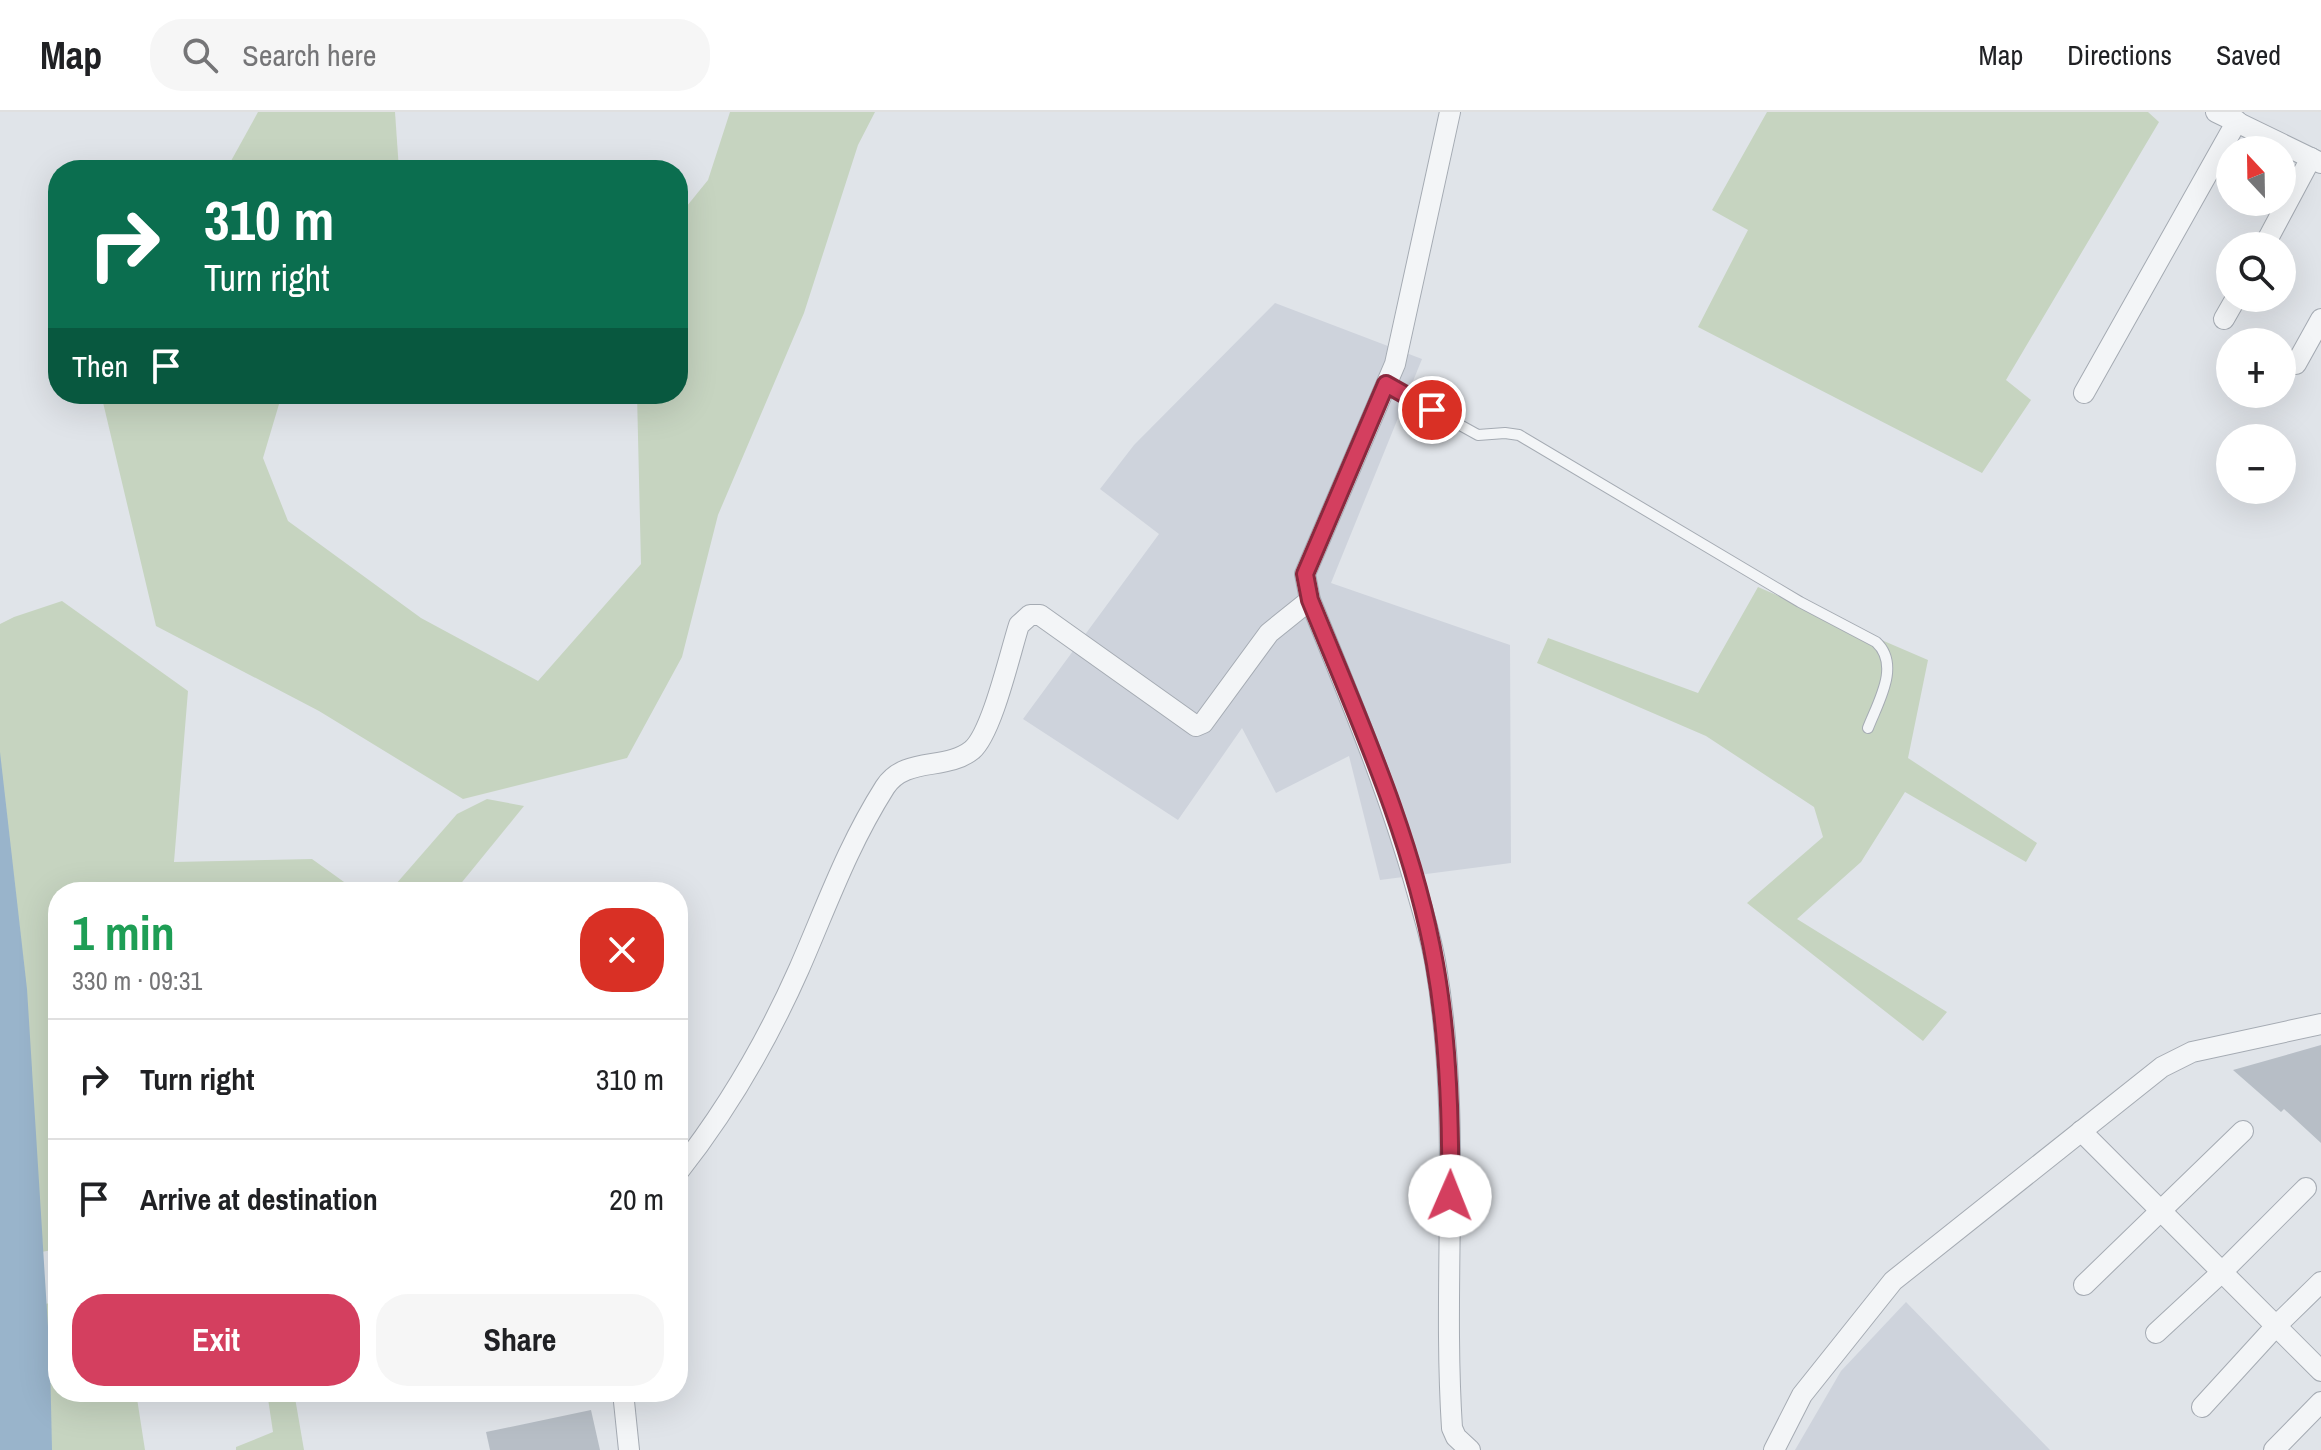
<!DOCTYPE html>
<meta charset="utf-8">
<style>
body{margin:0;font-family:"Archivo Narrow",sans-serif;background:#f6f6f6;color:#202124;height:100vh;display:flex;flex-direction:column;font-size:30px;white-space:nowrap}
*{box-sizing:border-box;margin:0}
p{font-size:26px;color:#757577}
.icon{flex:none;width:44px;height:44px;fill:none;stroke:currentColor;stroke-width:2;stroke-linecap:round;stroke-linejoin:round}
.map{position:relative;flex:1;overflow:hidden}
.details{position:absolute;left:48px;top:770px;width:640px;height:520px;display:flex;flex-direction:column;background:#fff;border-radius:32px;box-shadow:0 8px 32px #0002}
.details>*{flex:none}
.banner{position:absolute;left:48px;top:48px;width:640px;height:244px;border-radius:32px;box-shadow:0 8px 32px #0002;background:#0b6e4f;color:#fff;overflow:hidden}
.needle{width:52px;rotate:338deg}
.fabs{position:absolute;left:2216px;top:24px;display:grid;gap:16px}
.fabs a{display:grid;place-items:center;width:80px;height:80px;border-radius:50%;background:#fff;box-shadow:0 8px 32px #0002;font-size:40px}
.pin{position:absolute;display:grid;place-items:center;width:68px;height:68px;color:#fff;margin:-34px;border:4px solid #fff;border-radius:50%;box-shadow:0 2px 8px #0007}
.me{position:absolute;width:88px;margin:-44px;rotate:1deg;stroke-linejoin:round;filter:drop-shadow(0 0 6px #0008)}
.turn{display:flex;align-items:center;gap:28px;height:168px;padding:0 24px;font-size:36px}
.turn .icon{width:104px;height:104px;stroke-width:2.5}
.turn b{display:block;font-size:56px;line-height:68px}
.then{display:flex;align-items:center;height:76px;padding:0 24px;background:#0003;gap:16px;font-size:30px}
.round{display:grid;place-items:center;flex:none;width:84px;height:84px;border-radius:32px;background:#f6f6f6}
.summary{display:flex;align-items:center;justify-content:space-between;height:136px;padding:0 24px}
h1{font-size:48px;font-weight:700;line-height:60px;color:#1e9e55}
.cta{display:flex;gap:16px;margin-top:auto;padding:16px 24px}
.cta a{flex:1;height:92px;border-radius:32px;background:#d43f5f;color:#fff;font-size:32px;font-weight:700;line-height:92px;text-align:center}
.cta a+a{background:#f6f6f6;color:#202124}
ul{padding:0;list-style:none}
li{display:flex;align-items:center;gap:24px;height:120px;padding:0 24px;border-top:2px solid #e0e0e0}
li div{flex:1}
li b{display:block;font-size:30px}
li em{font-style:normal}
header{display:flex;align-items:center;gap:48px;box-sizing:border-box;height:112px;padding:0 40px;background:#fff;border-bottom:2px solid #e0e0e0}
header strong{font-size:38px}
nav{display:flex;gap:44px;margin-inline-start:auto;font-size:28px}
.search{width:560px;height:72px;background:#f6f6f6;display:flex;align-items:center;gap:20px;box-sizing:border-box;padding:0 28px;border-radius:32px;color:#757577;font-size:30px}
.map>svg:first-child{display:block}
.built{fill:#ced3dc}
.green{fill:#c6d4c0}
.water{fill:#99b4cb}
.building{fill:#b7bec6}
.lines{fill:none;stroke-linecap:round;stroke-linejoin:round}
.lane-casing{stroke:#a5abb3;stroke-width:12}
.street-casing{stroke:#a5abb3;stroke-width:22}
.lane{stroke:#f3f5f7;stroke-width:10}
.street{stroke:#f3f5f7;stroke-width:20}
.route-casing{stroke:#8a293e;stroke-width:20}
.route{stroke:#d43f5f;stroke-width:14}
</style>
<header>
<strong>Map</strong>
<div class="search"><svg class="icon" aria-label="search" viewBox="0 0 24 24"><circle cx="10" cy="10" r="6"/><path d="M15 15l6 6"/></svg>Search here</div>
<nav><a>Map</a><a>Directions</a><a>Saved</a></nav>
</header>
<div class="map">
<svg width="2321" height="1338" viewBox="0 0 2321 1338">
<rect width="100%" height="100%" fill="#e0e4e9"/>
<g class="built">
<path d="M1275,191L1422,247L1331,471L1510,533L1511,751L1380,768L1349,644L1276,681L1242,616L1178,708L1023,607L1159,422L1100,377L1134,333Z"/>
<path d="M1906,1190L2050,1338H1795L1841,1259Z"/>
</g>
<g class="green">
<path d="M258,0H395L399,58H226Z"/>
<path d="M730,0H875L858,33L804,201L718,403L682,545L627,646L463,687L319,599L156,514L101,282H282L263,346L288,409L421,506L538,569L641,452L637,282H678V105L708,68Z"/>
<path d="M1767,0H2148L2159,10L2006,268L2031,288L1982,361L1698,215L1748,118L1712,98Z"/>
<path d="M1758,475L1928,548L1908,646L2037,731L2026,750L1905,680L1861,750L1797,807L1947,900L1923,929L1747,791L1823,725L1814,695L1706,624L1537,551L1548,526L1698,581Z"/>
<path d="M62,489L188,579L174,750L312,747L358,780H58V1137L30,1142L0,781V512L14,505Z"/>
<path d="M487,687L524,694L454,780H389L457,702Z"/>
<path d="M58,1189V1280H136L145,1338H36L33,1195Z"/>
<path d="M267,1280H294L304,1338H236V1335L273,1320Z"/>
</g>
<path class="water" d="M0,640L27,877L50,1247L52,1338H0Z"/>
<g class="building">
<path d="M2321,933V1031L2284,997L2281,1000L2233,958Z"/>
<path d="M591,1298L600,1338H490L486,1320Z"/>
</g>
<g class="lines">
<defs>
<path id="lane" d="M1386,272L1478,323L1505,321L1519,323L1800,490L1876,530C1901,553 1878,590 1868,616"/>
<g id="street">
<path d="M1450,0L1395,252L1305,462L1310,488C1349,584 1389,679 1417,779C1424,804 1432,829 1436,855C1462,1008 1442,1163 1452,1316L1456,1325L1470,1338"/>
<path d="M2216,0L2321,51"/>
<path d="M2264,134L2311,46"/>
<path d="M2224,207L2236,186"/>
<path d="M2296,252L2321,207"/>
<path d="M2084,281L2237,9"/>
<path d="M2081,1019L2321,1259"/>
<path d="M678,1060C727,998 767,929 799,857C827,793 847,735 885,675C905,644 946,659 972,638C992,621 1010,541 1019,513L1030,503H1040L1196,614L1203,611L1269,521L1310,488"/>
<path d="M2084,1173L2243,1019"/>
<path d="M2156,1221L2222,1160L2306,1076"/>
<path d="M623,1280L629,1338"/>
<path d="M2202,1295L2276,1214L2321,1170"/>
<path d="M1774,1338L1802,1283L1893,1169L2162,955L2192,940L2321,912"/>
<path d="M2274,1338L2321,1290"/>
</g>
</defs>
<use href="#lane" class="lane-casing"/>
<use href="#street" class="street-casing"/>
<use href="#lane" class="lane"/>
<use href="#street" class="street"/>
</g>
<g class="lines">
<defs>
<path id="route" d="M1432,298L1386,272L1305,462L1310,488C1358,606 1413,726 1435,852C1448,925 1451,1010 1450,1084"/>
</defs>
<use href="#route" class="route-casing"/>
<use href="#route" class="route"/>
</g>
</svg>
<div class="fabs">
<a><svg class="needle" viewBox="-14 -14 28 28"><path d="M0-13l5 13h-10z" fill="#e53935"/><path d="M0 13l5-13h-10z" fill="#757577"/></svg></a>
<a><svg class="icon" aria-label="search" viewBox="0 0 24 24"><circle cx="10" cy="10" r="6"/><path d="M15 15l6 6"/></svg></a>
<a>+</a>
<a>−</a>
</div>
<div class="pin" style="left:1432px;top:298px;background:#d93025"><svg class="icon" aria-label="arrive" viewBox="0 0 24 24"><path d="M6 21V4h12l-3 4 3 4H6"/></svg></div>
<svg class="me" style="left:1450px;top:1084px" viewBox="-20 -20 40 40"><circle r="19" fill="#fff"/><path d="M0-13L10 11 0 6-10 11z" fill="#d43f5f"/></svg>
<div class="banner">
<div class="turn"><svg class="icon" aria-label="right" viewBox="0 0 24 24"><path d="M7 20v-9h11M14 6l5 5-5 5"/></svg><div><b>310 m</b>Turn right</div></div>
<div class="then">Then<svg class="icon" aria-label="arrive" viewBox="0 0 24 24"><path d="M6 21V4h12l-3 4 3 4H6"/></svg></div>
</div>
<section class="details">
<div class="summary"><div><h1>1 min</h1><p>330 m · 09:31</p></div><a class="round" style="background:#d93025;color:#fff"><svg class="icon" aria-label="close" viewBox="0 0 24 24"><path d="M6 6l12 12M18 6L6 18"/></svg></a></div>
<ul>
<li><svg class="icon" aria-label="right" viewBox="0 0 24 24"><path d="M7 20v-9h11M14 6l5 5-5 5"/></svg><div><b>Turn right</b></div><em>310 m</em></li>
<li><svg class="icon" aria-label="arrive" viewBox="0 0 24 24"><path d="M6 21V4h12l-3 4 3 4H6"/></svg><div><b>Arrive at destination</b></div><em>20 m</em></li>
</ul>
<div class="cta"><a>Exit</a><a>Share</a></div>
</section>
</div>
